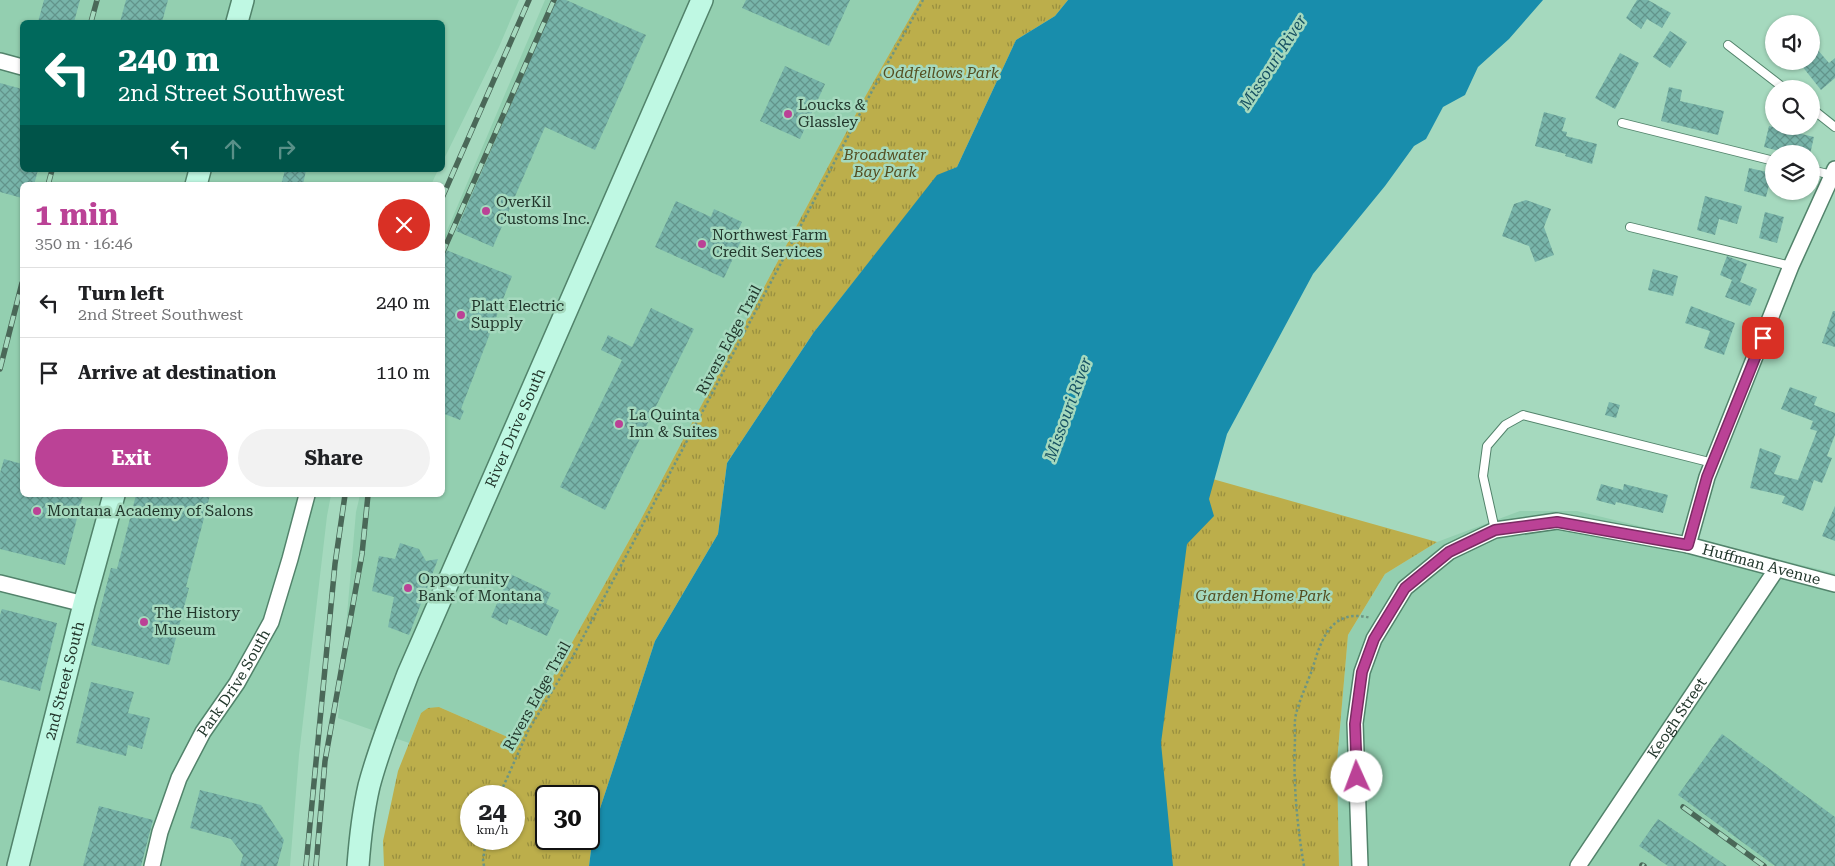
<!DOCTYPE html>
<meta charset="utf-8">
<style>
body{margin:0;font-family:"Roboto Serif",serif;background:#f2f2f2;color:#202124;height:100vh;display:flex;flex-direction:column;font-size:19px;white-space:nowrap}
*{box-sizing:border-box;margin:0}
p{font-size:16px;color:#757577}
.icon{flex:none;width:28px;height:28px;fill:none;stroke:currentColor;stroke-width:2;stroke-linecap:round;stroke-linejoin:round}
.map{position:relative;flex:1;overflow:hidden}
.side{position:absolute;left:20px;top:182px;width:425px;height:315px;display:flex;flex-direction:column;background:#fff;border-radius:8px;box-shadow:0 1px 4px #0004}
.side>*{flex:none}
.banner{position:absolute;left:20px;top:20px;width:425px;height:152px;border-radius:8px;box-shadow:0 1px 4px #0004;background:#00695c;color:#fff;overflow:hidden}
.buttons{position:absolute;left:1765px;top:15px;display:grid;gap:10px}
.buttons a{display:grid;place-items:center;width:55px;height:55px;border-radius:50%;background:#fff;box-shadow:0 1px 4px #0004;font-size:25px}
.speed{position:absolute;left:460px;top:785px;display:flex;gap:10px;font-size:25px;font-weight:700;text-align:center}
.speed>*{display:grid;place-content:center;width:65px;height:65px;border-radius:50%;background:#fff;box-shadow:0 1px 4px #0004;line-height:1}
.speed small{font-size:12px;font-weight:400}
.speed .limit{border:2px solid #111;border-radius:8px;background:#fff;color:#111}
.pin{position:absolute;display:grid;place-items:center;width:42px;height:42px;color:#fff;margin:-21px;border-radius:10px;box-shadow:0 2px 8px #0006}
.me{position:absolute;width:55px;margin:-28px;rotate:358deg;stroke-linejoin:round;filter:drop-shadow(0 0 4px #0008)}
.turn{display:flex;align-items:center;gap:18px;height:105px;padding:0 15px;font-size:22px}
.turn .icon{width:65px;height:65px;stroke-width:2.5}
.turn b{display:block;font-size:35px;line-height:42px}
.lanes{display:flex;align-items:center;height:48px;padding:0 15px;background:#0003;justify-content:center;gap:25px;direction:ltr}
.lanes .off{opacity:.35}
.round{display:grid;place-items:center;flex:none;width:52px;height:52px;border-radius:26px;background:#f2f2f2}
.head{display:flex;align-items:center;justify-content:space-between;height:85px;padding:0 15px}
h1{font-size:30px;font-weight:700;line-height:38px;color:#bb4296}
.button{display:flex;gap:10px;margin-top:auto;padding:10px 15px}
.button a{flex:1;height:58px;border-radius:30px;background:#bb4296;color:#fff;font-size:20px;font-weight:700;line-height:58px;text-align:center}
.button a+a{background:#f2f2f2;color:#202124}
ul{padding:0;list-style:none}
li{display:flex;align-items:center;gap:15px;height:70px;padding:0 15px;border-top:1px solid #e0e0e0}
li div{flex:1}
li b{display:block;font-size:19px}
li em{font-style:normal}
.map>svg:first-child{display:block}
.built{fill:#93cfb0}
.park{fill:url(#park-tufts);fill-rule:evenodd}
.water{fill:#188dac}
.building{fill:url(#building-cross-hatch)}
.lines{fill:none;stroke-linecap:round;stroke-linejoin:round}
.lane-casing{stroke:#52836b;stroke-width:10}
.street-casing{stroke:#52836b;stroke-width:18}
.secondary-casing{stroke:#52836b;stroke-width:24}
.path{stroke:#6e9581;stroke-width:2.5;stroke-dasharray:2.5 2.5;stroke-linecap:butt}
.lane{stroke:#fff;stroke-width:8}
.street{stroke:#fff;stroke-width:15}
.secondary{stroke:#bff8e3;stroke-width:21}
.rail-casing{stroke:#4a6858;stroke-width:5.5}
.rail{stroke:#a5d9be;stroke-width:4;stroke-dasharray:11;stroke-linecap:butt}
.route-casing{stroke:#7a2b62;stroke-width:12}
.route{stroke:#bb4296;stroke-width:9}
.poi-dot{fill:#bb4296;stroke:#a5d9be;stroke-width:2}
.labels{text-anchor:middle;dominant-baseline:central;stroke-width:5;stroke-linejoin:round;paint-order:stroke}
.park-label{font-size:15px;font-style:italic;fill:#544e21;stroke:#a5d9be}
.poi-label{font-size:15px;fill:#22372c;stroke:#a5d9be;text-anchor:start}
.street-label{font-size:15px;fill:#22372c;stroke:#a5d9be}
.water-label{font-size:16px;font-style:italic;fill:#185263;stroke:#a5d9be}
</style>
<div class="map">
<svg width="1835" height="866" viewBox="0 0 1835 866">
<defs>
<pattern id="park-tufts" width="24" height="20" patternUnits="userSpaceOnUse" patternTransform="scale(1.25)"><rect width="24" height="20" fill="#bcae4b"/><path d="M3 7l-1-3M5 7V3M7 7l1-3M15 17l-1-3M17 17v-4M19 17l1-3" fill="none" stroke="#988e3f"/></pattern>
<pattern id="building-cross-hatch" width="8" height="8" patternUnits="userSpaceOnUse" patternTransform="scale(1.25)"><rect width="8" height="8" fill="#78b5aa"/><path d="M0 0l8 8M0 8l8-8" fill="none" stroke="#62948b"/></pattern>
</defs>
<rect width="100%" height="100%" fill="#a5d9be"/>
<g class="built">
<path d="M0,0H519L499,47L443,161L442,22H22V170H199L195,185H22V495H331L327,516L299,755L290,866H0Z"/>
<path d="M545,0H920L866,95L640,521L517,741L439,707L421,713L409,743L338,718L356,512L360,495H442L443,240Z"/>
<path d="M200,170H438L431,185H196Z"/>
<path d="M1520,511H1577L1835,573V866H1339L1337,762L1348,635L1385,574L1437,542Z"/>
</g>
<g class="park">
<path d="M920,0H1068L1055,16L1016,40L957,167L937,176L814,332L727,463L718,534L655,641L594,827L589,866H384L383,841L398,771L421,713L428,708L439,707L517,741L640,521L866,95ZM471,796H514V839H471ZM546,796H589V839H546Z"/>
<path d="M1202,476L1437,542L1385,574L1348,635L1337,762L1339,866H1163L1151,817L1162,600Z"/>
</g>
<path class="water" d="M1068,0H1543L1509,39L1478,67L1465,95L1443,107L1426,139L1414,146L1385,186L1313,274L1227,434L1209,499L1214,516L1187,544L1161,743L1173,866H589L594,827L655,641L718,534L727,463L814,332L937,175L957,167L1016,40L1055,16Z"/>
<g class="building">
<path d="M44,0H80L74,22H38Z"/>
<path d="M126,0H168L162,22H120Z"/>
<path d="M556,0H566L646,35L595,150L545,127L493,247L456,231Z"/>
<path d="M746,0H850L829,46L742,8Z"/>
<path d="M1637,0H1648L1671,13L1662,28L1647,19L1641,29L1626,18Z"/>
<path d="M1670,31L1687,42L1670,68L1653,57Z"/>
<path d="M1811,42L1829,63L1835,58V78L1821,90L1798,61H1811Z"/>
<path d="M1620,53L1639,63L1615,109L1595,98Z"/>
<path d="M785,66L825,84L800,139L760,121Z"/>
<path d="M0,83L22,89V170H38L34,185H22V198L0,192Z"/>
<path d="M1669,87L1682,90L1680,101L1724,111L1718,135L1661,121Z"/>
<path d="M1544,112L1566,118L1562,131L1567,132L1566,136L1597,144L1592,164L1565,156L1566,154L1535,146Z"/>
<path d="M1769,126L1814,137L1810,154H1791L1764,147Z"/>
<path d="M1749,168L1772,173L1766,197L1744,191Z"/>
<path d="M285,170H306L303,185H281Z"/>
<path d="M1705,196L1742,206L1737,224L1719,219L1715,235L1697,230Z"/>
<path d="M1526,200L1551,209L1544,227L1554,255L1535,262L1529,246L1502,236L1514,204Z"/>
<path d="M676,201L711,217L714,209L742,222L739,229L745,232L724,278L655,247Z"/>
<path d="M1765,212L1784,217L1777,243L1759,238Z"/>
<path d="M446,250L512,276L461,409L464,411L460,420L442,413V260Z"/>
<path d="M1727,256L1747,264L1740,282L1757,289L1750,306L1725,297L1732,280L1720,275Z"/>
<path d="M1653,269L1678,276L1673,296L1648,290Z"/>
<path d="M1691,306L1735,323L1724,355L1704,348L1710,331L1685,323Z"/>
<path d="M651,308L694,329L605,510L560,487L622,360L601,350L608,335L632,347Z"/>
<path d="M1833,311H1835V347L1822,343Z"/>
<path d="M1790,387L1817,397L1814,405L1835,413V435L1827,456L1832,458L1822,483L1814,480L1803,511L1782,503L1785,496L1750,488L1760,448L1781,456L1774,474L1798,480L1817,431L1810,429L1813,421L1781,409Z"/>
<path d="M1609,402L1620,405L1616,418L1605,415Z"/>
<path d="M4,459L22,464V495H83L65,565L0,549V473Z"/>
<path d="M1601,484L1623,490L1624,484L1668,495L1663,513L1616,502L1615,505L1596,500Z"/>
<path d="M136,495H210L186,587L189,588L169,665L91,645L111,568L117,569Z"/>
<path d="M1835,506V541L1822,536Z"/>
<path d="M400,543L419,549L426,561L438,559L409,635L388,627L394,597L372,591L379,556L395,559Z"/>
<path d="M510,574L551,593L546,604L559,610L547,636L509,619L507,625L491,617Z"/>
<path d="M2,609L57,623L40,691L0,680V615Z"/>
<path d="M91,682L134,692L128,713L150,718L142,749L128,745L126,756L76,743Z"/>
<path d="M1722,734L1835,817V866H1775L1678,795Z"/>
<path d="M200,790L261,805L284,840L277,866H240L243,855L231,839L190,828Z"/>
<path d="M99,806L153,820L141,866H83Z"/>
<path d="M1658,819L1727,866H1668L1639,846Z"/>
</g>
<g class="lines">
<defs>
<g id="lane">
<path d="M1728,45L1785,89"/>
<path d="M1811,108L1835,127"/>
<path d="M1622,123L1774,161"/>
<path d="M1811,170L1832,175"/>
<path d="M1630,227L1791,266"/>
<path d="M1495,530L1483,476L1487,446L1505,425L1523,415L1713,463"/>
</g>
<g id="street">
<path d="M0,61L22,67"/>
<path d="M1688,545L1707,477L1791,266L1835,169"/>
<path d="M0,583L84,604"/>
<path id="s1" d="M152,866L160,832L179,778L203,732L237,683L271,622L290,559L307,495"/>
<path id="s2" d="M1360,866L1355,723L1362,672L1374,639L1405,588L1449,552L1495,530L1557,521L1688,545L1835,584"/>
<path id="s3" d="M1578,866L1776,570"/>
</g>
<g id="secondary">
<path d="M237,22L243,0"/>
<path d="M196,185L200,170"/>
<path id="s4" d="M18,866L84,604L114,495"/>
<path id="s5" d="M358,866C360,839 363,812 369,786C379,748 394,711 408,674L702,0"/>
</g>
</defs>
<use href="#lane" class="lane-casing"/>
<use href="#street" class="street-casing"/>
<use href="#secondary" class="secondary-casing"/>
<g class="path">
<path d="M499,796L528,731L571,660L872,91L923,0"/>
<path d="M484,866L483,861L486,839"/>
<path d="M1304,866C1297,825 1293,782 1295,740C1295,732 1294,722 1296,714C1300,698 1308,682 1313,667C1322,636 1333,608 1371,618"/>
</g>
<use href="#lane" class="lane"/>
<use href="#street" class="street"/>
<use href="#secondary" class="secondary"/>
<defs>
<g id="rail">
<path d="M91,22L97,0"/>
<path d="M48,185L52,170"/>
<path d="M442,198L529,0"/>
<path d="M442,254L554,0"/>
<path d="M0,369L22,283"/>
<path d="M1683,807L1764,866"/>
<path d="M1642,865L1644,866"/>
<path d="M306,866L335,564L345,495"/>
<path d="M316,866L325,761L362,554L368,495"/>
</g>
</defs>
<use href="#rail" class="rail-casing"/>
<use href="#rail" class="rail"/>
</g>
<g class="lines">
<defs>
<path id="route" d="M1357,777L1355,724L1362,672L1374,639L1405,588L1449,552L1495,530L1557,522L1688,545L1707,477L1763,338"/>
</defs>
<use href="#route" class="route-casing"/>
<use href="#route" class="route"/>
</g>
<g class="poi-dot">
<circle cx="788" cy="114" r="5"/>
<circle cx="486" cy="211" r="5"/>
<circle cx="702" cy="244" r="5"/>
<circle cx="461" cy="315" r="5"/>
<circle cx="619" cy="424" r="5"/>
<circle cx="37" cy="511" r="5"/>
<circle cx="408" cy="588" r="5"/>
<circle cx="144" cy="622" r="5"/>
</g>
<g class="labels">
<g class="park-label">
<text x="941" y="73">Oddfellows Park</text>
<text x="885" y="155">Broadwater<tspan x="885" dy="17">Bay Park</tspan></text>
<text x="1263" y="596">Garden Home Park</text>
</g>
<g class="poi-label">
<text x="798" y="105">Loucks &amp;<tspan x="798" dy="17">Glassley</tspan></text>
<text x="496" y="202">OverKil<tspan x="496" dy="17">Customs Inc.</tspan></text>
<text x="712" y="235">Northwest Farm<tspan x="712" dy="17">Credit Services</tspan></text>
<text x="471" y="306">Platt Electric<tspan x="471" dy="17">Supply</tspan></text>
<text x="629" y="415">La Quinta<tspan x="629" dy="17">Inn &amp; Suites</tspan></text>
<text x="47" y="511">Montana Academy of Salons</text>
<text x="418" y="579">Opportunity<tspan x="418" dy="17">Bank of Montana</tspan></text>
<text x="154" y="613">The History<tspan x="154" dy="17">Museum</tspan></text>
</g>
<g class="street-label">
<text transform="translate(729 340) rotate(-62)">Rivers Edge Trail</text>
<text stroke="none"><textPath href="#s5" startOffset="468">River Drive South</textPath></text>
<text stroke="none"><textPath href="#s2" startOffset="669">Huffman Avenue</textPath></text>
<text stroke="none"><textPath href="#s4" startOffset="191">2nd Street South</textPath></text>
<text stroke="none"><textPath href="#s1" startOffset="202">Park Drive South</textPath></text>
<text transform="translate(537 696) rotate(-61)">Rivers Edge Trail</text>
<text stroke="none"><textPath href="#s3" startOffset="178">Keogh Street</textPath></text>
</g>
<g class="water-label">
<text transform="translate(1273 62) rotate(-57)">Missouri River</text>
<text transform="translate(1068 409) rotate(-70)">Missouri River</text>
</g>
</g>
</svg>
<div class="buttons">
<a><svg class="icon" aria-label="sound" viewBox="0 0 24 24"><path d="M4 9h4l5-4v14l-5-4H4zM17 9q2 3 0 6"/></svg></a>
<a><svg class="icon" aria-label="search" viewBox="0 0 24 24"><circle cx="10" cy="10" r="6"/><path d="M15 15l6 6"/></svg></a>
<a><svg class="icon" aria-label="layers" viewBox="0 0 24 24"><path d="M12 4l9 5-9 5-9-5zM3 14l9 5 9-5"/></svg></a>
</div>
<div class="speed"><div>24<small>km/h</small></div><div class="limit">30</div></div>
<div class="pin" style="left:1763px;top:338px;background:#d93025"><svg class="icon" aria-label="arrive" viewBox="0 0 24 24"><path d="M6 21V4h12l-3 4 3 4H6"/></svg></div>
<svg class="me" style="left:1357px;top:777px" viewBox="-20 -20 40 40"><circle r="19" fill="#fff"/><path d="M0-13L10 11 0 6-10 11z" fill="#bb4296"/></svg>
<div class="banner">
<div class="turn"><svg class="icon" aria-label="left" viewBox="0 0 24 24"><path d="M17 20v-9H6M10 6l-5 5 5 5"/></svg><div><b>240 m</b>2nd Street Southwest</div></div>
<div class="lanes"><svg class="icon" aria-label="left" viewBox="0 0 24 24"><path d="M17 20v-9H6M10 6l-5 5 5 5"/></svg><svg class="icon off" aria-label="ahead" viewBox="0 0 24 24"><path d="M12 20V5M6 11l6-6 6 6"/></svg><svg class="icon off" aria-label="right" viewBox="0 0 24 24"><path d="M7 20v-9h11M14 6l5 5-5 5"/></svg></div>
</div>
<section class="side">
<div class="head"><div><h1>1 min</h1><p>350 m · 16:46</p></div><a class="round" style="background:#d93025;color:#fff"><svg class="icon" aria-label="close" viewBox="0 0 24 24"><path d="M6 6l12 12M18 6L6 18"/></svg></a></div>
<ul>
<li><svg class="icon" aria-label="left" viewBox="0 0 24 24"><path d="M17 20v-9H6M10 6l-5 5 5 5"/></svg><div><b>Turn left</b><p>2nd Street Southwest</p></div><em>240 m</em></li>
<li><svg class="icon" aria-label="arrive" viewBox="0 0 24 24"><path d="M6 21V4h12l-3 4 3 4H6"/></svg><div><b>Arrive at destination</b></div><em>110 m</em></li>
</ul>
<div class="button"><a>Exit</a><a>Share</a></div>
</section>
</div>
